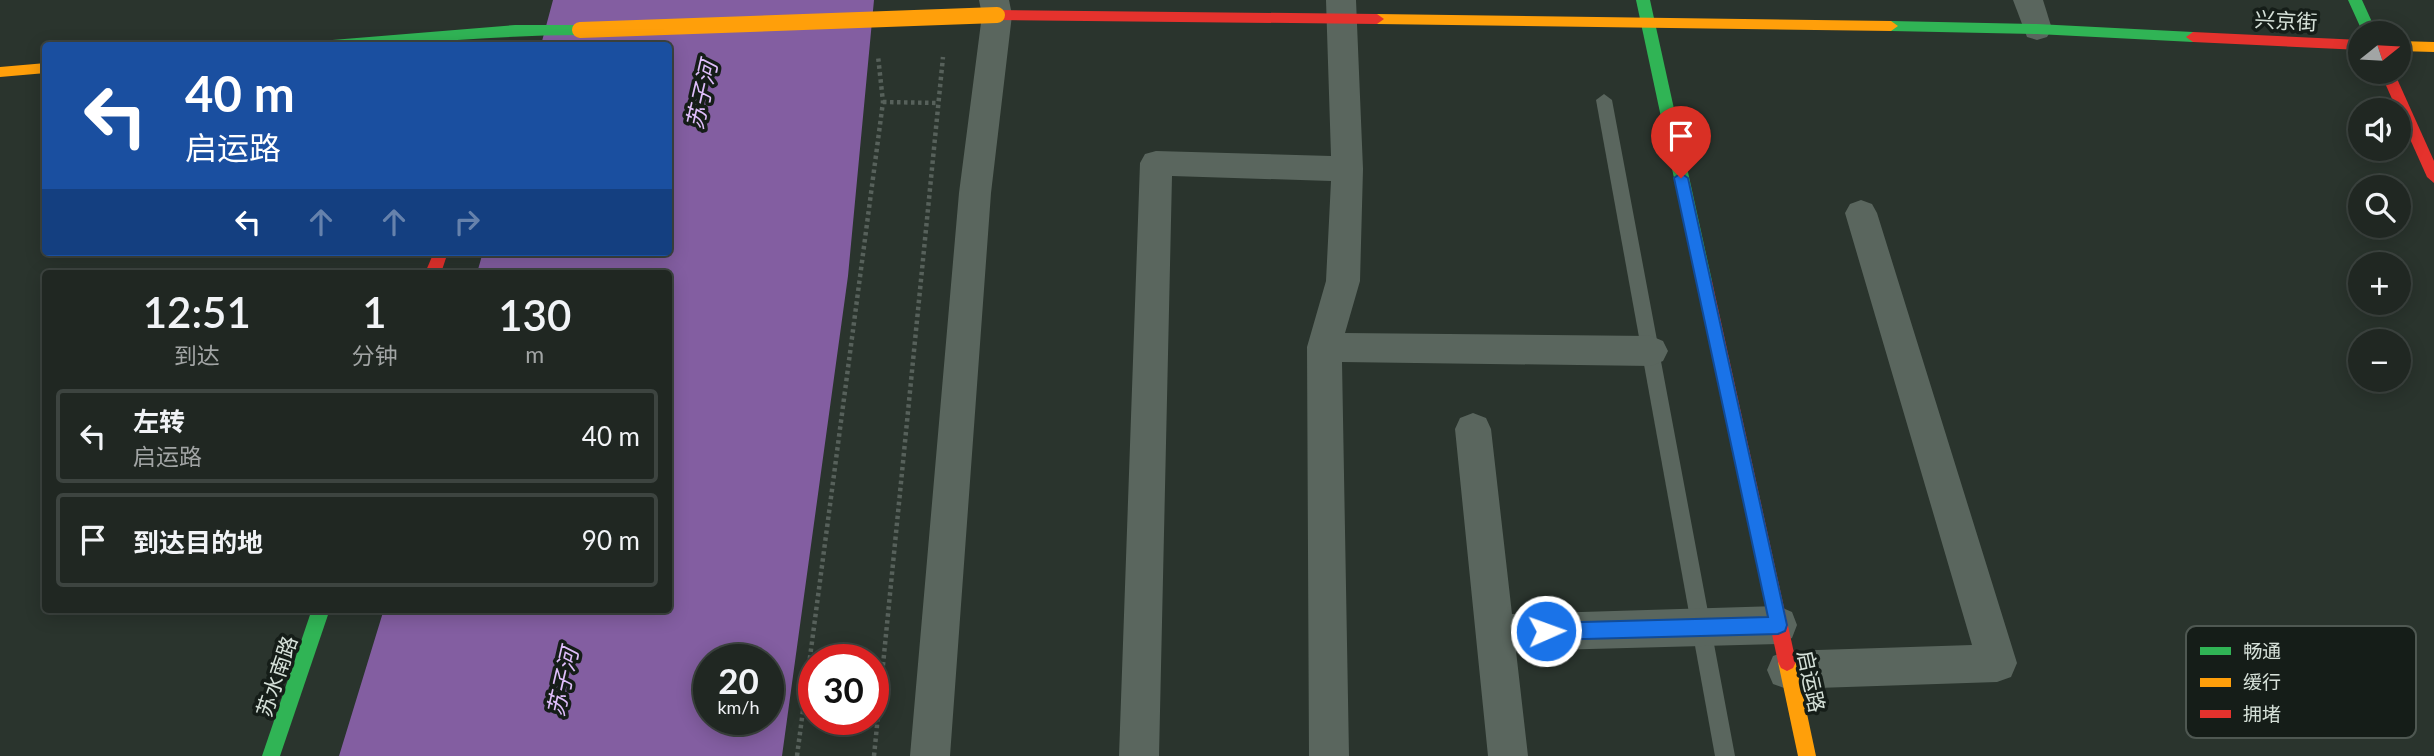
<!DOCTYPE html>
<html lang="zh">
<meta charset="utf-8">
<style>
body{margin:0;font-family:Lato,"Noto Sans SC",sans-serif;background:#2d332f;color:#f1f3f6;height:100vh;display:flex;flex-direction:column;font-size:26px;white-space:nowrap}
*{box-sizing:border-box;margin:0}
p{font-size:23px;color:#a2a5a5}
.icon{flex:none;width:38px;height:38px;fill:none;stroke:currentColor;stroke-width:2;stroke-linecap:round;stroke-linejoin:round}
.map{position:relative;flex:1;overflow:hidden}
.sheet{position:absolute;left:42px;top:270px;width:630px;height:343px;display:flex;flex-direction:column;background:#202722;border-radius:7px;box-shadow:0 4px 18px #0003,0 0 0 2px #3d4440}
.sheet>*{flex:none}
.guide{position:absolute;left:42px;top:42px;width:630px;height:214px;border-radius:7px;box-shadow:0 4px 18px #0003,0 0 0 2px #3d4440;background:#1a4fa0;color:#fff;overflow:hidden}
.needle{width:46px;rotate:72deg}
.controls{position:absolute;left:2348px;top:21px;display:grid;gap:14px}
.controls a{display:grid;place-items:center;width:63px;height:63px;border-radius:50%;background:#202722;box-shadow:0 4px 18px #0003,0 0 0 2px #3d4440;font-size:35px}
.speed{position:absolute;left:693px;top:644px;display:flex;gap:14px;font-size:35px;font-weight:700;text-align:center}
.speed>*{display:grid;place-content:center;width:91px;height:91px;border-radius:50%;background:#202722;box-shadow:0 4px 18px #0003,0 0 0 2px #3d4440;line-height:1}
.speed small{font-size:18px;font-weight:400}
.speed .limit{border:10px solid #d22;background:#fff;color:#111}
.pin{position:absolute;display:grid;place-items:center;width:60px;height:60px;color:#fff;margin:-72px -30px;border-radius:50% 50% 50% 0;rotate:-45deg;box-shadow:0 0 7px #0007}
.pin .icon{rotate:45deg}
.me{position:absolute;width:77px;margin:-38px;rotate:88deg;stroke-linejoin:round;filter:drop-shadow(0 0 5px #0008)}
.turn{display:flex;align-items:center;gap:24px;height:147px;padding:0 28px;font-size:32px}
.turn .icon{width:91px;height:91px;stroke-width:2.5}
.turn b{display:block;font-size:49px;line-height:60px}
.lanes{display:flex;align-items:center;height:66px;padding:0 28px;background:#0003;justify-content:center;gap:35px;direction:ltr}
.lanes .off{opacity:.35}
.eta{display:flex;justify-content:space-evenly;align-items:center;height:119px;text-align:center}
.eta b{font-size:42px;font-weight:600;line-height:49px}
ul{padding:0;list-style:none}
li{display:flex;align-items:center;gap:21px;height:94px;margin:0 14px 10px;padding:0 14px;border:4px solid #3d4440;border-radius:7px}
li div{flex:1}
li b{display:block;font-size:26px}
li em{font-style:normal}
.map>svg:first-child{display:block}
.water{fill:#835ea1;fill-rule:evenodd}
.lines{fill:none;stroke-linecap:round;stroke-linejoin:round}
.path{stroke:#57615b;stroke-width:4.5;stroke-dasharray:3.5 3.5;stroke-linecap:butt}
.lane{fill:#5a665e;fill-rule:evenodd}
.street{fill:#5a665e;fill-rule:evenodd}
.fast{fill:#30b455;fill-rule:evenodd}
.slow{fill:#ff9f0a;fill-rule:evenodd}
.jam{fill:#e5322d;fill-rule:evenodd}
.slow-bridge{stroke:#ff9f0a;stroke-width:16}
.route{fill:#1a73e8;stroke:#114b97;stroke-width:2}
.labels{text-anchor:middle;dominant-baseline:central;stroke-width:7;stroke-linejoin:round;paint-order:stroke}
.street-label{font-size:21px;fill:#d6e1d9;stroke:#151d18}
.water-label{font-size:23px;font-style:italic;fill:#dfbefb;stroke:#151d18}
.key{fill:#151d18;stroke:#4f5852;stroke-width:2}
.key-label{font-size:19px;fill:#d6e1d9}
</style>
<div class="map">
<svg width="2434" height="756" viewBox="0 0 2434 756">
<rect width="100%" height="100%" fill="#2a342d"/>
<path class="water" d="M553,0H874L848,276L782,756H339L384,609H668V273H477L483,252H668V46L541,45ZM709,660H768V719H709Z"/>
<g class="lines">
<g class="path">
<path d="M883,102L939,103"/>
<path d="M797,756L883,102L878,56"/>
<path d="M874,756L943,57"/>
</g>
<path class="lane" d="M1604,94L1612,100L1735,756H1715L1596,100Z"/>
<g class="street">
<path d="M979,0H1009L1012,15L991,193L950,756H910L959,193L982,15Z"/>
<path d="M1326,0H1356L1363,169L1360,281L1345,333L1651,336L1663,341L1668,351L1663,361L1651,366L1342,362L1349,756H1309L1307,347L1326,281L1331,181L1172,176L1159,756H1119L1140,163L1145,154L1156,151L1331,156Z"/>
<path d="M2013,0H2043L2052,29L2047,37L2037,40L2027,37Z"/>
<path d="M1861,200L1872,204L1877,213L2017,663L2011,677L1997,682L1787,689L1773,684L1767,670L1773,656L1787,651L1972,645L1845,213L1850,204Z"/>
<path d="M1473,413L1486,418L1491,429L1512,614L1778,606L1792,612L1797,625L1792,638L1778,644L1516,651L1528,756H1488L1455,429L1460,418Z"/>
</g>
<g class="fast">
<path d="M1636,0H1650L1712,281L1709,285H1699L1696,281Z"/>
<path d="M2348,0H2362L2377,33H2363Z"/>
<path d="M1891,21L2037,24L2193,32L2200,37L2193,42L2037,34L1891,31L1884,26Z"/>
<path d="M515,25H580L587,30L580,35C491,35 403,46 314,46L320,41Z"/>
<path d="M312,609H330L280,756H262Z"/>
</g>
<g class="slow">
<path d="M1377,14L1891,21L1898,26L1891,31L1377,24L1370,19Z"/>
<path d="M2399,41L2434,42V52L2399,51Z"/>
<path d="M46,63V73L0,77V67Z"/>
<path d="M1787,653L1793,656L1796,662L1816,756H1798L1778,662L1781,656Z"/>
</g>
<g class="jam">
<path d="M997,10L1377,14L1384,19L1377,24L997,20L990,15Z"/>
<path d="M2193,32L2361,40V50L2193,42L2186,37Z"/>
<path d="M2380,72H2394L2434,161V183L2427,177Z"/>
<path d="M434,252H448L441,273H425Z"/>
<path d="M1704,275L1709,277L1712,281L1796,662L1793,668L1787,671L1781,668L1778,662L1696,281L1699,277Z"/>
</g>
<path class="slow-bridge" d="M580,30L997,15"/>
</g>
<path class="route" d="M1681,173L1688,178L1787,625L1785,631L1778,634L1546,640L1540,637L1537,631L1540,625L1546,623L1768,617L1674,178Z"/>
<g class="labels">
<g class="street-label">
<text transform="translate(2286 20) rotate(3)">兴京街</text>
<text transform="translate(276 676) rotate(-71)">苏水南路</text>
<text transform="translate(1812 681) rotate(78)">启运路</text>
</g>
<g class="water-label">
<text transform="translate(701 95) rotate(-77)">苏子河</text>
<text transform="translate(562 682) rotate(-77)">苏子河</text>
</g>
</g>
<rect x="2186" y="626" width="230" height="112" rx="10" class="key"/>
<rect x="2200" y="647" width="31" height="8" fill="#30b455"/>
<rect x="2200" y="678" width="31" height="9" fill="#ff9f0a"/>
<rect x="2200" y="710" width="31" height="8" fill="#e5322d"/>
<g class="key-label">
<text x="2243" y="658">畅通</text>
<text x="2243" y="689">缓行</text>
<text x="2243" y="721">拥堵</text>
</g>
</svg>
<div class="controls">
<a><svg class="needle" viewBox="-14 -14 28 28"><path d="M0-13l5 13h-10z" fill="#e53935"/><path d="M0 13l5-13h-10z" fill="#a2a5a5"/></svg></a>
<a><svg class="icon" aria-label="sound" viewBox="0 0 24 24"><path d="M4 9h4l5-4v14l-5-4H4zM17 9q2 3 0 6"/></svg></a>
<a><svg class="icon" aria-label="search" viewBox="0 0 24 24"><circle cx="10" cy="10" r="6"/><path d="M15 15l6 6"/></svg></a>
<a>+</a>
<a>−</a>
</div>
<div class="speed"><div>20<small>km/h</small></div><div class="limit">30</div></div>
<div class="pin" style="left:1681px;top:178px;background:#d93025"><svg class="icon" aria-label="arrive" viewBox="0 0 24 24"><path d="M6 21V4h12l-3 4 3 4H6"/></svg></div>
<svg class="me" style="left:1546px;top:631px" viewBox="-20 -20 40 40"><circle r="17" fill="#1a73e8" stroke="#fff" stroke-width="3"/><path d="M0-11L8 9 0 5-8 9z" fill="#fff"/></svg>
<div class="guide">
<div class="turn"><svg class="icon" aria-label="left" viewBox="0 0 24 24"><path d="M17 20v-9H6M10 6l-5 5 5 5"/></svg><div><b>40 m</b>启运路</div></div>
<div class="lanes"><svg class="icon" aria-label="left" viewBox="0 0 24 24"><path d="M17 20v-9H6M10 6l-5 5 5 5"/></svg><svg class="icon off" aria-label="ahead" viewBox="0 0 24 24"><path d="M12 20V5M6 11l6-6 6 6"/></svg><svg class="icon off" aria-label="ahead" viewBox="0 0 24 24"><path d="M12 20V5M6 11l6-6 6 6"/></svg><svg class="icon off" aria-label="right" viewBox="0 0 24 24"><path d="M7 20v-9h11M14 6l5 5-5 5"/></svg></div>
</div>
<section class="sheet">
<div class="eta">
<div><b>12:51</b><p>到达</p></div>
<div><b>1</b><p>分钟</p></div>
<div><b>130</b><p>m</p></div>
</div>
<ul>
<li><svg class="icon" aria-label="left" viewBox="0 0 24 24"><path d="M17 20v-9H6M10 6l-5 5 5 5"/></svg><div><b>左转</b><p>启运路</p></div><em>40 m</em></li>
<li><svg class="icon" aria-label="arrive" viewBox="0 0 24 24"><path d="M6 21V4h12l-3 4 3 4H6"/></svg><div><b>到达目的地</b></div><em>90 m</em></li>
</ul>
</section>
</div>
